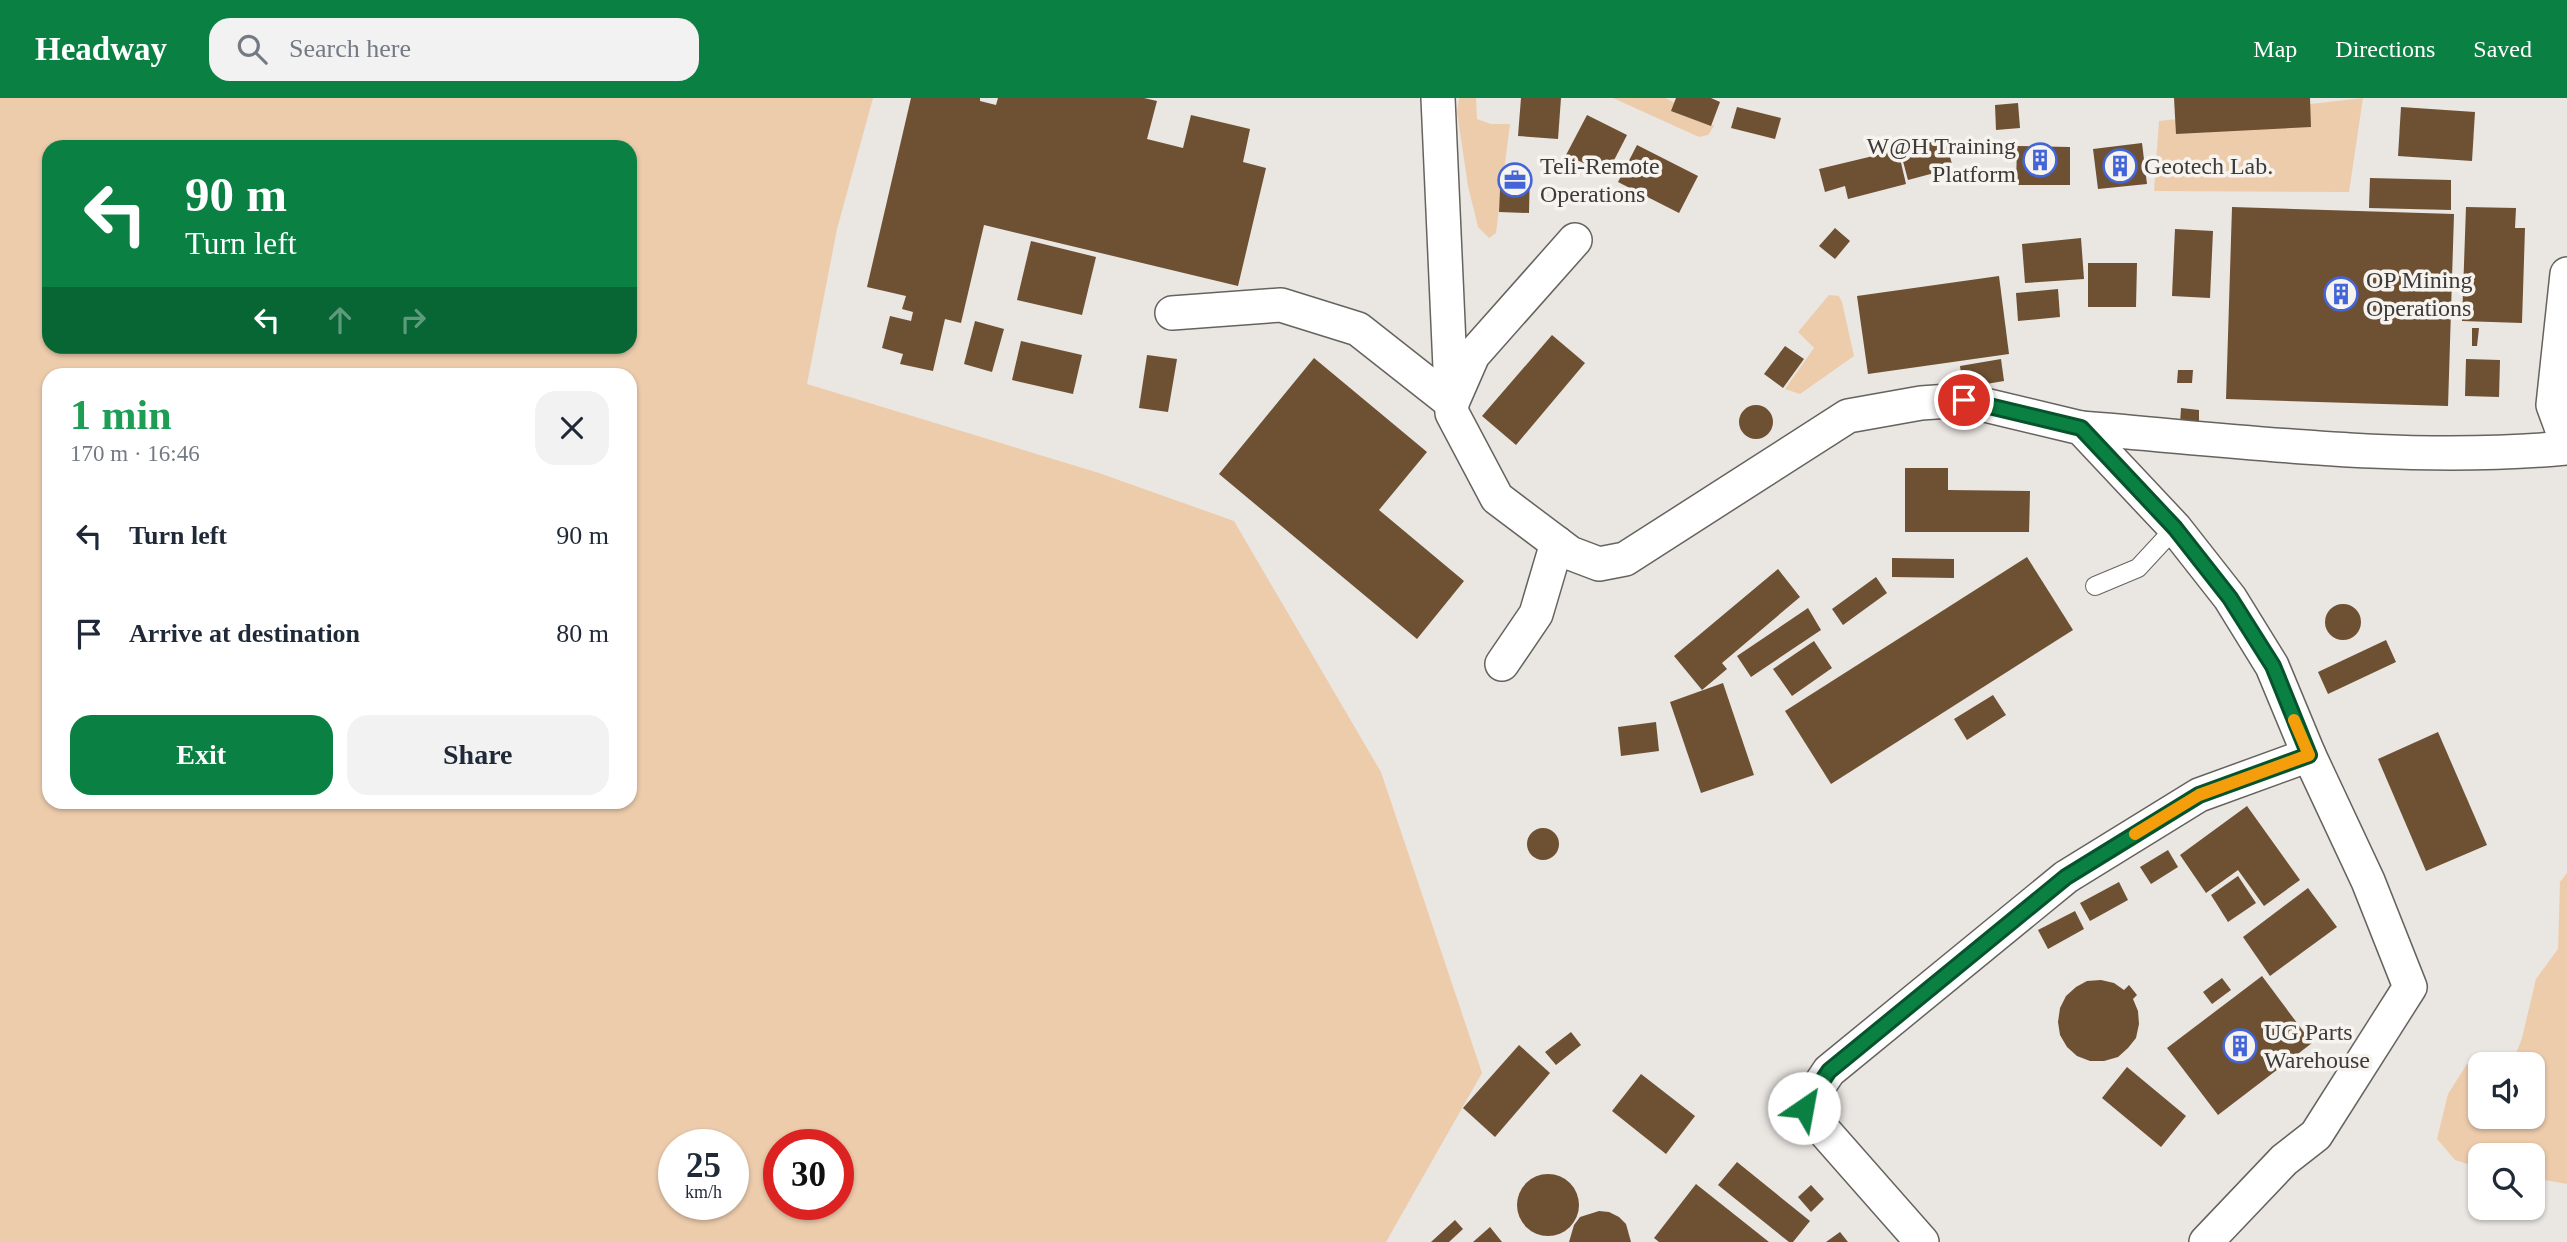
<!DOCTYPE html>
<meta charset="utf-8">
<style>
body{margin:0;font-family:Georgia,serif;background:#f2f2f3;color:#1f2937;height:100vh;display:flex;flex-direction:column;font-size:26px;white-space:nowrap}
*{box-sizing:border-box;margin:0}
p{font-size:23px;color:#747a83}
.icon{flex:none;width:38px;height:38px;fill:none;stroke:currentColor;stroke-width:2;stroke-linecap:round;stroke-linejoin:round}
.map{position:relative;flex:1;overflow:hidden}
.side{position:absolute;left:42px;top:270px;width:595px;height:441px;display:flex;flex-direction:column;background:#fff;border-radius:21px;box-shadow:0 2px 5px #0004}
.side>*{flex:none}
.guide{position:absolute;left:42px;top:42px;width:595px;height:214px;border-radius:21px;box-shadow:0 2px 5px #0004;background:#0b8043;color:#fff;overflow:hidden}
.buttons{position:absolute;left:2468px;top:954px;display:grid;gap:14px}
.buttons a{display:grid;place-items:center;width:77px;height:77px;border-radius:14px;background:#fff;box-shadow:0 2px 5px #0004;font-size:35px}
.speed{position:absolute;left:658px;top:1031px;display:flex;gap:14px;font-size:35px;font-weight:700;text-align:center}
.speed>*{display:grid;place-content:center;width:91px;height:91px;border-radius:50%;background:#fff;box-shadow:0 2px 5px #0004;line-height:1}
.speed small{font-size:18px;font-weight:400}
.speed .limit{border:10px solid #d22;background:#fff;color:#111}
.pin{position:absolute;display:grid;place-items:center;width:60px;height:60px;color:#fff;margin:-30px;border:4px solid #fff;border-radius:50%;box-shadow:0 2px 7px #0007}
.me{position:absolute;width:77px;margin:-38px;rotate:33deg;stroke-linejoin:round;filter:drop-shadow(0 0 5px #0008)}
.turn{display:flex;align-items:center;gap:24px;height:147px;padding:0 28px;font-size:32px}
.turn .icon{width:91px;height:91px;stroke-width:2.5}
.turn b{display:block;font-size:49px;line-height:60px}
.lanes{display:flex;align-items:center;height:66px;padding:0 28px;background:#0003;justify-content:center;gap:35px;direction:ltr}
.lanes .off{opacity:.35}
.round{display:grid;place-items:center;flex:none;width:74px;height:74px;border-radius:21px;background:#f2f2f3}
.overview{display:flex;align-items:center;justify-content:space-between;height:119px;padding:0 28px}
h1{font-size:42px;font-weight:600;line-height:52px;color:#1e9e55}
.button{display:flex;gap:14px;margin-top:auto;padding:14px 28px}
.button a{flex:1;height:80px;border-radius:21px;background:#0b8043;color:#fff;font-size:28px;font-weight:600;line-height:80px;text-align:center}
.button a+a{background:#f2f2f3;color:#1f2937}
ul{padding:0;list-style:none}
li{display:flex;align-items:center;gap:21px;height:98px;padding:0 28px}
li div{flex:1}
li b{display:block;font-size:26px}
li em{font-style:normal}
header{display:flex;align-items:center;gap:42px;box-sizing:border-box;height:98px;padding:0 35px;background:#0b8043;color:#fff}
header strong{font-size:33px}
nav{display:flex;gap:38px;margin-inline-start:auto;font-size:24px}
.search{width:490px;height:63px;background:#f2f2f3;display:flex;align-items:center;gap:18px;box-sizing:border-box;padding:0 24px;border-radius:21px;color:#747a83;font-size:26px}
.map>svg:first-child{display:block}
.green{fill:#edccac;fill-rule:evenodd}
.building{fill:#6e5033}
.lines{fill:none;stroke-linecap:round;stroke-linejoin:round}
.lane-casing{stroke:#66635f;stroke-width:20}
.street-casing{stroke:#66635f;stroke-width:36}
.lane{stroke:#fff;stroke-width:18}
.street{stroke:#fff;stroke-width:33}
.route-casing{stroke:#07532c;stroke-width:18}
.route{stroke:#0b8043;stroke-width:12}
.slow{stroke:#f59e0b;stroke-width:12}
.labels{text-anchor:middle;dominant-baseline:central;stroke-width:7;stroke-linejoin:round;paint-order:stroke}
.poi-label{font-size:24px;fill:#3d3b3a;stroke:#f7f3ef;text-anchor:start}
</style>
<header>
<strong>Headway</strong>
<div class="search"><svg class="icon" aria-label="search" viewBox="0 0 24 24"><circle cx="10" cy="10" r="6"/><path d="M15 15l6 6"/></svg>Search here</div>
<nav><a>Map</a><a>Directions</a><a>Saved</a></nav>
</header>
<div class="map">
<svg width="2567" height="1144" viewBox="0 0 2567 1144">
<rect width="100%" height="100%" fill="#eae6e2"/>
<g class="green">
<path d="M0,0H873L837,131L807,286L1099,375L1234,423L1381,674L1482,975L1386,1144H0ZM630,49V248H49V49ZM630,276V704H49V276ZM733,1046V1106H674V1046ZM838,1046V1106H779V1046Z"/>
<path d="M1459,0H1476L1477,21L1491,26H1510L1496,135L1489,140L1478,129L1468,88L1457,14Z"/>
<path d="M1613,0H1666L1714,28L1708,37L1699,39Z"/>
<path d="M2363,0L2349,94L2154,93L2159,23Z"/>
<path d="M1829,197L1839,198L1842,204L1854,258L1800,296L1785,291L1814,250L1798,234Z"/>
<path d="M2567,775V1086L2532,1080V1057H2480V1070L2455,1062L2437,1041L2448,996L2467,966L2480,971V1018H2532V966H2512L2522,940L2536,881L2558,851L2560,784Z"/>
</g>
<g class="building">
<path d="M911,0H980V3L996,7L998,0H1144L1157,3L1147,41L1183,50L1191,17L1250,31L1243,64L1266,70L1238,188L984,127L961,225L945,221L933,273L900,266L903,256L882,250L890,218L911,223L913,214L902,211L906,198L867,189Z"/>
<path d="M1521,0H1561L1558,41L1518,38Z"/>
<path d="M1676,0H1711L1720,4L1711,28L1671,13Z"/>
<path d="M2174,0H2310L2311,29L2176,36Z"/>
<path d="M2018,5L2020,30L1996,32L1995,7Z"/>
<path d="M1737,9L1781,20L1775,41L1731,30Z"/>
<path d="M2401,9L2475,14L2472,63L2398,58Z"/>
<path d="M1587,17L1627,37L1607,76L1566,57Z"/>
<path d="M1945,40L1953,70L1908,82L1900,52Z"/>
<path d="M2142,45L2147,86L2098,91L2093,51Z"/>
<path d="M1637,47L1698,78L1679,115L1618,84Z"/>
<path d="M2017,48L2070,49V87H2016Z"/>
<path d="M1898,52L1906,86L1848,101L1845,88L1825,94L1819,71Z"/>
<path d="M1501,71L1530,72L1529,115L1499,114Z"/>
<path d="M2370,80L2451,82V112L2369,110Z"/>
<path d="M2232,109L2454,116L2448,308L2226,301Z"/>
<path d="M2466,109L2516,110L2515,130H2525L2522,225L2462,223Z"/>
<path d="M1835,130L1850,143L1835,161L1819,148Z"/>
<path d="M2175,131L2213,133L2210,200L2172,198Z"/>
<path d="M2081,140L2084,181L2025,185L2022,146Z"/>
<path d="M1031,143L1096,159L1082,217L1017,202Z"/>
<path d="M2088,165H2137L2136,209H2088Z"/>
<path d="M1999,178L2009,256L1868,276L1857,198Z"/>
<path d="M2058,191L2060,219L2018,223L2016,195Z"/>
<path d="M975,223L1004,231L992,274L964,266Z"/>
<path d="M2472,230H2479L2477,248H2472Z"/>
<path d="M1552,237L1585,265L1516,347L1482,318Z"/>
<path d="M1021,243L1082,257L1073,296L1012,282Z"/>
<path d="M1785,248L1804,261L1783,290L1764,276Z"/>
<path d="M1147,257L1177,261L1168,314L1139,310Z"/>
<path d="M1314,260L1427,354L1379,412L1464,483L1417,541L1219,376Z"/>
<path d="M2001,261L2004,283L1963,290L1960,268Z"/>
<path d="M2466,261L2500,262L2499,299L2465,298Z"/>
<path d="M2178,272H2193L2192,285H2177Z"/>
<circle cx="1756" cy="324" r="17"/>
<path d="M2181,310L2199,312V327L2180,326Z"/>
<path d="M1905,370H1948V392L2030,393L2029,434H1905Z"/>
<path d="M2027,459L2073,532L1831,686L1785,613Z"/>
<path d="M1892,460L1954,461V480L1892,479Z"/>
<path d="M1778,471L1800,499L1722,565L1727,571L1702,592L1674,558Z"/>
<path d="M1876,479L1887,495L1843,527L1832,511Z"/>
<circle cx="2343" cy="524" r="18"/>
<path d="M1808,510L1821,532L1751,579L1737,558Z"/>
<path d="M2386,542L2396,564L2328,596L2318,574Z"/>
<path d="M1814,543L1832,570L1792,598L1773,571Z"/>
<path d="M1723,585L1754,677L1701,695L1670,604Z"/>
<path d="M1993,597L2006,617L1967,642L1954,621Z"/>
<path d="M1656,624L1659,653L1621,658L1618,629Z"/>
<path d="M2438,634L2487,747L2426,773L2378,661Z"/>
<path d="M2247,708L2300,782L2264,808L2238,772L2206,795L2180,757Z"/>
<circle cx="1543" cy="746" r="16"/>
<path d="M2168,752L2178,769L2151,786L2140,769Z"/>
<path d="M2238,778L2256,805L2228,824L2211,797Z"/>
<path d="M2119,784L2128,802L2090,823L2080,805Z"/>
<path d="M2308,790L2337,829L2270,878L2243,839Z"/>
<path d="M2075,813L2084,831L2048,851L2038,832Z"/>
<path d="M2262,878L2312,945L2218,1017L2167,950Z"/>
<path d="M2222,880L2231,892L2212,906L2203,894Z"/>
<path d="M2101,882L2114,885L2124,892L2129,887L2137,897L2133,901L2138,913L2139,926L2136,940L2128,950L2118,959L2104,963H2090L2077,958L2067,949L2060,937L2058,924L2060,910L2066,898L2076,889L2087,883Z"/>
<path d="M1571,934L1581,947L1556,967L1545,954Z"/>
<path d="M1519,947L1550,975L1495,1039L1463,1010Z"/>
<path d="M2127,969L2186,1018L2161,1049L2102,1000Z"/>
<path d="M1641,976L1695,1018L1666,1056L1612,1013Z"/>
<path d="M1737,1064L1810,1123L1793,1144H1789L1718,1087Z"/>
<circle cx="1548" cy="1107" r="31"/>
<path d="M1696,1086L1769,1144H1659L1654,1140Z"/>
<path d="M1811,1087L1824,1101L1811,1114L1798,1099Z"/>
<path d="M1599,1113L1609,1114L1619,1119L1626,1126L1631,1144H1569L1574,1127L1580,1119Z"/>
<path d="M1455,1122L1463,1131L1449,1144H1431Z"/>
<path d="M1490,1129L1502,1144H1473Z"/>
<path d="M1840,1134L1848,1144H1826Z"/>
</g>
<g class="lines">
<defs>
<path id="lane" d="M2095,488L2138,470L2175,430"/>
<g id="street">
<path d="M1438,0L1452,315L1497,400L1570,455L1599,466L1625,461L1848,318L1921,305L1964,302L2081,330L2175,430L2230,500L2272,568L2309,657L2368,783L2410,889L2316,1037L2284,1062L2206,1144"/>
<path d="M2567,176L2553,307L2567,345"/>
<path d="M1172,215L1281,207L1358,231L1452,305L1473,257L1575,142"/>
<path d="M2081,330C2243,343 2405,365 2567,350"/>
<path d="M1502,566L1536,516L1557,445"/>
<path d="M1922,1144L1804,1010L1829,973L2066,779L2199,697L2309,657"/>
</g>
</defs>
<use href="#lane" class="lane-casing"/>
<use href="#street" class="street-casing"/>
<use href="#lane" class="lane"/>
<use href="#street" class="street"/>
</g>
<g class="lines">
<defs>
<path id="route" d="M1804,1010L1829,973L2066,779L2199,697L2309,657L2273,568L2230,500L2175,430L2081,330L1964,302"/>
</defs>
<use href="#route" class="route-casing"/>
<use href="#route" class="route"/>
<path class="slow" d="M2135,736L2199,697L2309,657L2294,622"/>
</g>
<defs>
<symbol id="building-ring" viewBox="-11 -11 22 22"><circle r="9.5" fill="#f7f3ef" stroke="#4465d8" stroke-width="1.5"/><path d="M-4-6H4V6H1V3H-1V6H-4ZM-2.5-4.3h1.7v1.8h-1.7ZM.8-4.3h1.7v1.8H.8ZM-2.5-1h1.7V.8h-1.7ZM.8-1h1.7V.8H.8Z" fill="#4465d8"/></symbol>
<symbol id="office-ring" viewBox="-11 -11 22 22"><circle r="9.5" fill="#f7f3ef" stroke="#4465d8" stroke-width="1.5"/><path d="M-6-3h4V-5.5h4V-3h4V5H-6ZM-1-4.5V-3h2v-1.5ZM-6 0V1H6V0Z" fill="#4465d8"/></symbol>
</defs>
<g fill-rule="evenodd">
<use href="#building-ring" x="2021" y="43" width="38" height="38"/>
<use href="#building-ring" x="2101" y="49" width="38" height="38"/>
<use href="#office-ring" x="1496" y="63" width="38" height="38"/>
<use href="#building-ring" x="2322" y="177" width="38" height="38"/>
<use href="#building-ring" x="2221" y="929" width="38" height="38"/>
</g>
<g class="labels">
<g class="poi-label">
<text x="2016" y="48" text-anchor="end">W@H Training<tspan x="2016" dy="28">Platform</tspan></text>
<text x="1540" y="68">Teli-Remote<tspan x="1540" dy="28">Operations</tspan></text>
<text x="2144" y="68">Geotech Lab.</text>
<text x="2366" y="182">OP Mining<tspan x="2366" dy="28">Operations</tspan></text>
<text x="2264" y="934">UG Parts<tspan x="2264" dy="28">Warehouse</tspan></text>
</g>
</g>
</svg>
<div class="buttons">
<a><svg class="icon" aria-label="sound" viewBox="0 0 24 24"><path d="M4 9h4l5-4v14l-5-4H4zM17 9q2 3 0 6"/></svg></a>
<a><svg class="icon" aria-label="search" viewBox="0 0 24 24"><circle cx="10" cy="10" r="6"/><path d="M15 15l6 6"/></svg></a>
</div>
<div class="speed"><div>25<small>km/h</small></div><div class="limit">30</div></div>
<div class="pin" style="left:1964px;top:302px;background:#d93025"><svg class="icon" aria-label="arrive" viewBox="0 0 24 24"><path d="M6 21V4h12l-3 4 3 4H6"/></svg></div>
<svg class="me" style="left:1804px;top:1010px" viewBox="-20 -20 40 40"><circle r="19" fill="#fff"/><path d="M0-13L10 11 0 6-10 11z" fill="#0b8043"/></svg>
<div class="guide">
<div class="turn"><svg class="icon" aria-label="left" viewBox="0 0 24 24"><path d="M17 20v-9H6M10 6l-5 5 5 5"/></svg><div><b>90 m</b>Turn left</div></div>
<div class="lanes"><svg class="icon" aria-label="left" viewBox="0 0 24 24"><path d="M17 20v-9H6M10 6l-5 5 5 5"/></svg><svg class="icon off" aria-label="ahead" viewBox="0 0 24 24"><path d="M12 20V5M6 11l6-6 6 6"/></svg><svg class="icon off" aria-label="right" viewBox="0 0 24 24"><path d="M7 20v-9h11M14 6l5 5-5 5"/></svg></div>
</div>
<section class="side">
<div class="overview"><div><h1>1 min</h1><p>170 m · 16:46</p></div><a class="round"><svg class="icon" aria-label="close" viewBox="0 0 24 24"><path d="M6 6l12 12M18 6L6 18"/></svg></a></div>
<ul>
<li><svg class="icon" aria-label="left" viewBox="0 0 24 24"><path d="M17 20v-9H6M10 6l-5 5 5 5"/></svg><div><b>Turn left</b></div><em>90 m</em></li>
<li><svg class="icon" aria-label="arrive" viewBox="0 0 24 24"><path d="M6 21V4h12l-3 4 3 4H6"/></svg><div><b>Arrive at destination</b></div><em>80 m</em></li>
</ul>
<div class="button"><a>Exit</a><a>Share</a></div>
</section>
</div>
